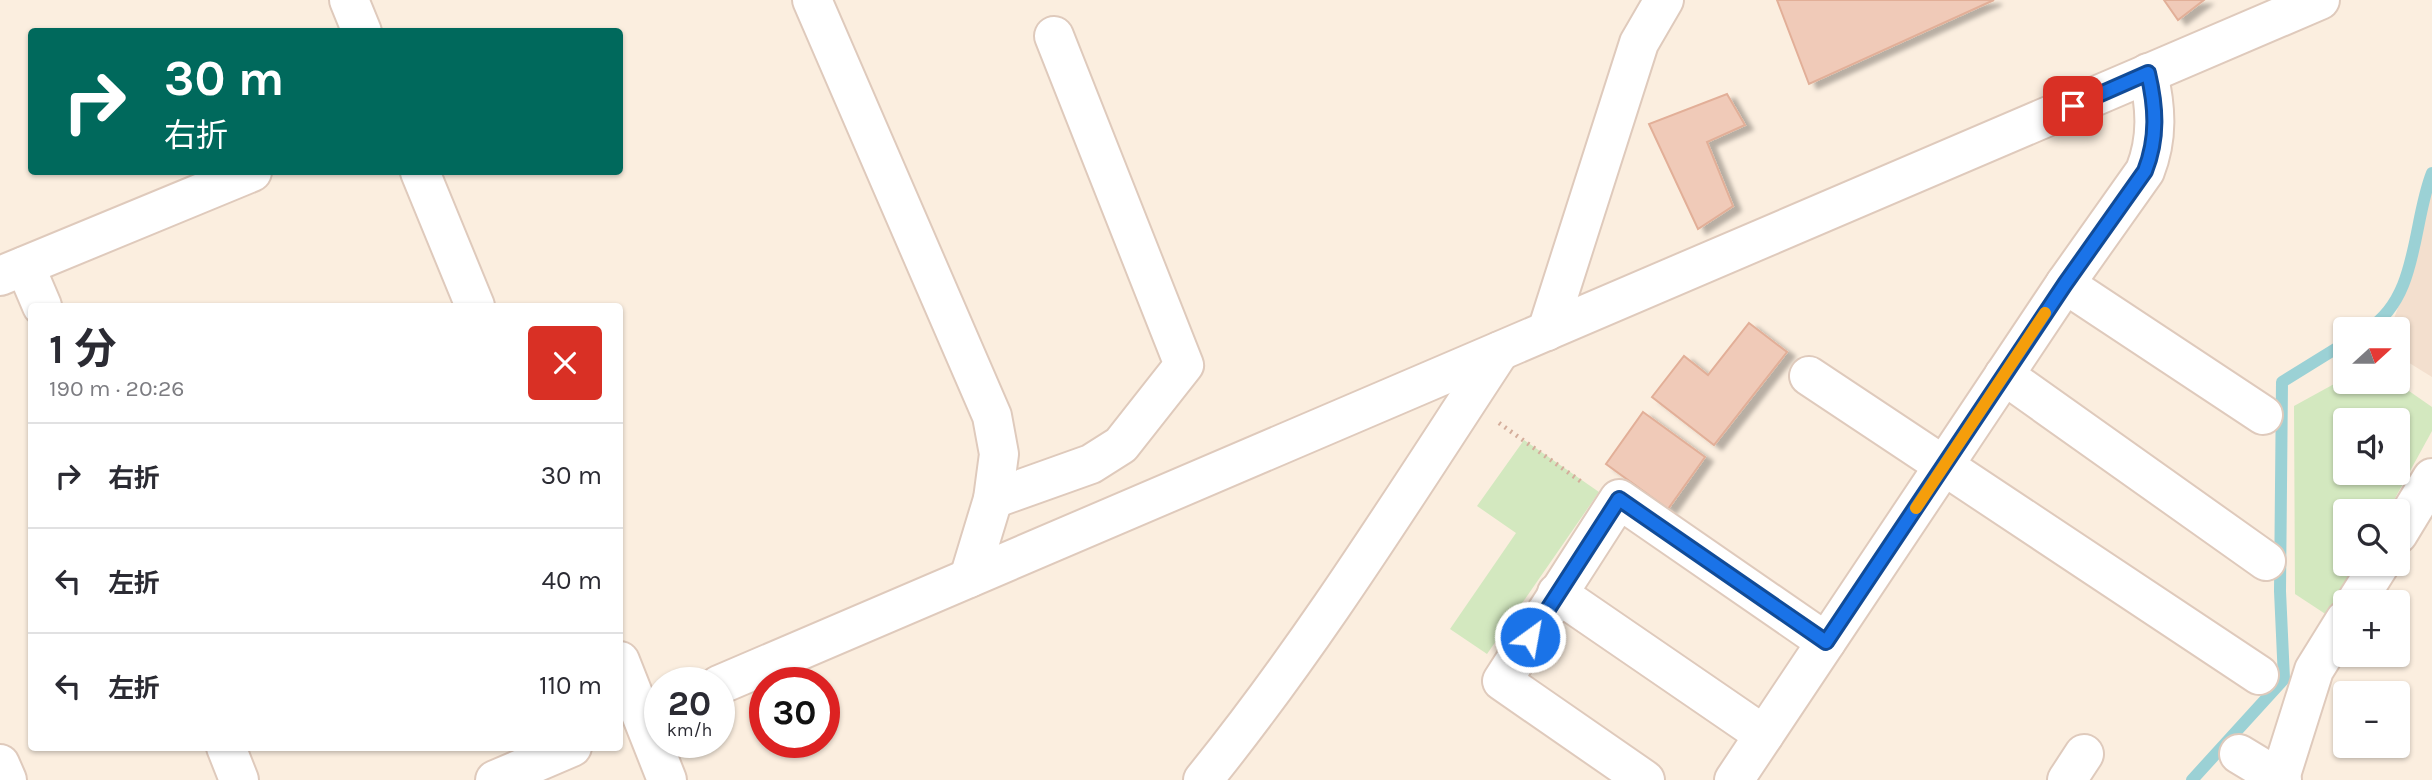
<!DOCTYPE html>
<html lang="ja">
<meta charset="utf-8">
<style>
body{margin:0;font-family:Karla,"Noto Sans JP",sans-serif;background:#f7f7f7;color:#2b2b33;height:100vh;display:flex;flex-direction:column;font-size:26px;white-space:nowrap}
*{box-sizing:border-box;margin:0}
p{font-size:23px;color:#7c7c81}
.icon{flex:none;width:38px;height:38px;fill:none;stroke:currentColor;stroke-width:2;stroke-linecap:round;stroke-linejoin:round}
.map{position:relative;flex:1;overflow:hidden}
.panel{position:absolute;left:28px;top:303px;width:595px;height:448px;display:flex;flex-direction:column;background:#fff;border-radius:7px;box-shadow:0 2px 5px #0004}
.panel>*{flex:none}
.guide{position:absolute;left:28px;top:28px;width:595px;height:147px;border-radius:7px;box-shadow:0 2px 5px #0004;background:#00695c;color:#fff;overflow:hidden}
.needle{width:46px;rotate:69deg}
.fabs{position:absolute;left:2333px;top:317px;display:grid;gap:14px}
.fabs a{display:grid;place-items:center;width:77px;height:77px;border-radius:7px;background:#fff;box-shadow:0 2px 5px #0004;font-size:35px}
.speed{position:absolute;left:644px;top:667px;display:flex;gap:14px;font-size:35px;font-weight:700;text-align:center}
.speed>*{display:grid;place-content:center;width:91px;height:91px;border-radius:50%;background:#fff;box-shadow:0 2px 5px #0004;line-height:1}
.speed small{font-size:18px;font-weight:400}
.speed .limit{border:10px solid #d22;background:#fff;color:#111}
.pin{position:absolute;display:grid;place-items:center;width:60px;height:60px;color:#fff;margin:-30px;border-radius:14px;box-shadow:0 4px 10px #0006}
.me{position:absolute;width:77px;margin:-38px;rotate:32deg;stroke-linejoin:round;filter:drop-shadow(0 0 5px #0008)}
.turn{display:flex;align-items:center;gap:24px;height:147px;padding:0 21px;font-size:32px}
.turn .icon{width:91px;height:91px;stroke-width:2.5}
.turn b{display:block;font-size:49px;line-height:60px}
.round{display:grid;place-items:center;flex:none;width:74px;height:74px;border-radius:7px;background:#f7f7f7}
.summary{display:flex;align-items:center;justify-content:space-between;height:119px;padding:0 21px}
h1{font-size:42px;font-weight:700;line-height:52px}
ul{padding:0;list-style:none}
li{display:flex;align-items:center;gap:21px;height:105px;padding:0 21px;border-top:2px solid #e1e1e2}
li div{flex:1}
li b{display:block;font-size:26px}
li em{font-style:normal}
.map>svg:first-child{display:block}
.residential{fill:#f3dfce}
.green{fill:#d3e8bf;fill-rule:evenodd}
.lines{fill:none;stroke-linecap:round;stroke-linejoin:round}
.stream{stroke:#9bd1d5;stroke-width:12}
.building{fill:#f0cab8;stroke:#e2af98;stroke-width:2;filter:url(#shadow)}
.minor-casing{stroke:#dfcabc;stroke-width:42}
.path{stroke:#d4ad9b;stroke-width:4.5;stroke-dasharray:2 5;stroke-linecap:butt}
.minor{stroke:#fff;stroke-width:38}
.route-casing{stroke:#114b97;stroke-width:18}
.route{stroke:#1a73e8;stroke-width:12}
.slow{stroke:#f59e0b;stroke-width:12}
</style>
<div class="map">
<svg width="2432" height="780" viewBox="0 0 2432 780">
<defs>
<filter id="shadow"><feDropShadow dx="8" dy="4.5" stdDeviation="2" flood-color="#0004"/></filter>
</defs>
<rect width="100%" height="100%" fill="#fbeedf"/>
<path class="residential" d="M2432,185V377L2398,356V329H2390L2410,276Z"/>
<g class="green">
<path d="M2345,378V382H2396L2432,407V431L2388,511H2345V564H2360L2330,617L2295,594L2294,406ZM2345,420H2398V472H2345Z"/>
<path d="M1524,440L1599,492L1487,654L1450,629L1516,533L1477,506Z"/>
</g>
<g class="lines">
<g class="stream">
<path d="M2368,329C2419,297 2412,223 2432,173"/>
<path d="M2192,780L2284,679L2280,591L2282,382L2345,343"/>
</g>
</g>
<g class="building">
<path d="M1777,0H1994L1809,84Z"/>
<path d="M2164,0H2204L2178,20Z"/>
<path d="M1727,94L1745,125L1707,142L1733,206L1698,229L1649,124Z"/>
<path d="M1749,323L1787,352L1714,445L1652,397L1684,356L1708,375Z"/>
<path d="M1643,412L1705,457L1668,509L1606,464Z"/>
</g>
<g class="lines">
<defs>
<g id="minor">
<path d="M349,0L362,32"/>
<path d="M812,0L992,416L999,454L993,499L969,578"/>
<path d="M420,172L475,306"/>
<path d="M25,266L42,306"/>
<path d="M0,276L252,172"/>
<path d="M2065,284L2263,415"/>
<path d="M1547,331L1639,43L1664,0"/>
<path d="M2004,375L2266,561"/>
<path d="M1809,376L2259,675"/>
<path d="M993,499L1091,464L1121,445L1184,365L1054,36"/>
<path d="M2398,534L2432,478"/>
<path d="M1557,593L1764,735"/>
<path d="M2356,602L2380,564"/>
<path d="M620,661L667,780"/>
<path d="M719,685L2320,0"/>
<path d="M226,747L239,780"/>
<path d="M2239,754L2282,780"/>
<path d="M0,764L7,780"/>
<path d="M2280,778L2314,670L2345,620"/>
<path d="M495,780L572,747"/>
<path d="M1203,780C1313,644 1404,497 1500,351"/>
<path d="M1645,780L1502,681L1619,499L1826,642"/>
<path d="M1734,780L2065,284L2145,171C2158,138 2156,107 2148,73"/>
<path d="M2067,780L2084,754"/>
</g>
</defs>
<use href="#minor" class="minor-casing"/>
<path class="path" d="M1499,423L1583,483"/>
<use href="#minor" class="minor"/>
</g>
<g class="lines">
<defs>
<path id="route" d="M1530,637L1619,499L1826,642L2065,284L2145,171C2158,138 2156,107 2148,73L2073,106"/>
</defs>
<use href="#route" class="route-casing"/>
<use href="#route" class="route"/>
<path class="slow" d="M1916,508L2045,313"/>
</g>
</svg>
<div class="fabs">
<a><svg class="needle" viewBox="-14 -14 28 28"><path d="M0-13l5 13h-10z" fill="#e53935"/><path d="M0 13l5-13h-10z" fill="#7c7c81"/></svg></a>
<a><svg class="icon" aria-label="sound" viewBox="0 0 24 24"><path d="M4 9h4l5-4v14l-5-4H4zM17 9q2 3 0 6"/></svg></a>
<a><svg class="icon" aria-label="search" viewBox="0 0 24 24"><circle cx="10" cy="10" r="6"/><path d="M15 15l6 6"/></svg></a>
<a>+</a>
<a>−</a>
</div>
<div class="speed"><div>20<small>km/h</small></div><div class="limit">30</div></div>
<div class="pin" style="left:2073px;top:106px;background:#d93025"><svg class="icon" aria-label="arrive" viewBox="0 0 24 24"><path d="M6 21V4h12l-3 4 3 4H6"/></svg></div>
<svg class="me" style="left:1530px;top:637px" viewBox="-20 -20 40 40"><circle r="17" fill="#1a73e8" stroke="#fff" stroke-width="3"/><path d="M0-11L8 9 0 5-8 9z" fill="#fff"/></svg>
<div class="guide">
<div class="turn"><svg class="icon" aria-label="right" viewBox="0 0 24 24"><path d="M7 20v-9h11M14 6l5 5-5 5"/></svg><div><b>30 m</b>右折</div></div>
</div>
<section class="panel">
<div class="summary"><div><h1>1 分</h1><p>190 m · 20:26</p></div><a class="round" style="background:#d93025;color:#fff"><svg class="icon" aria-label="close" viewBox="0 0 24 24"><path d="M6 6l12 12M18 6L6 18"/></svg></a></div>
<ul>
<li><svg class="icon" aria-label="right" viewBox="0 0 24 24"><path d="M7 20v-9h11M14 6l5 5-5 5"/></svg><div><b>右折</b></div><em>30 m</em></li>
<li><svg class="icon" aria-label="left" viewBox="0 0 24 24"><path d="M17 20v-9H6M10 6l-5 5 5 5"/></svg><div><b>左折</b></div><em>40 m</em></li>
<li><svg class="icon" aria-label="left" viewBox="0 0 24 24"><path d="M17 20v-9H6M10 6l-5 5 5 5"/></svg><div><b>左折</b></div><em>110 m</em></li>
</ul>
</section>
</div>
